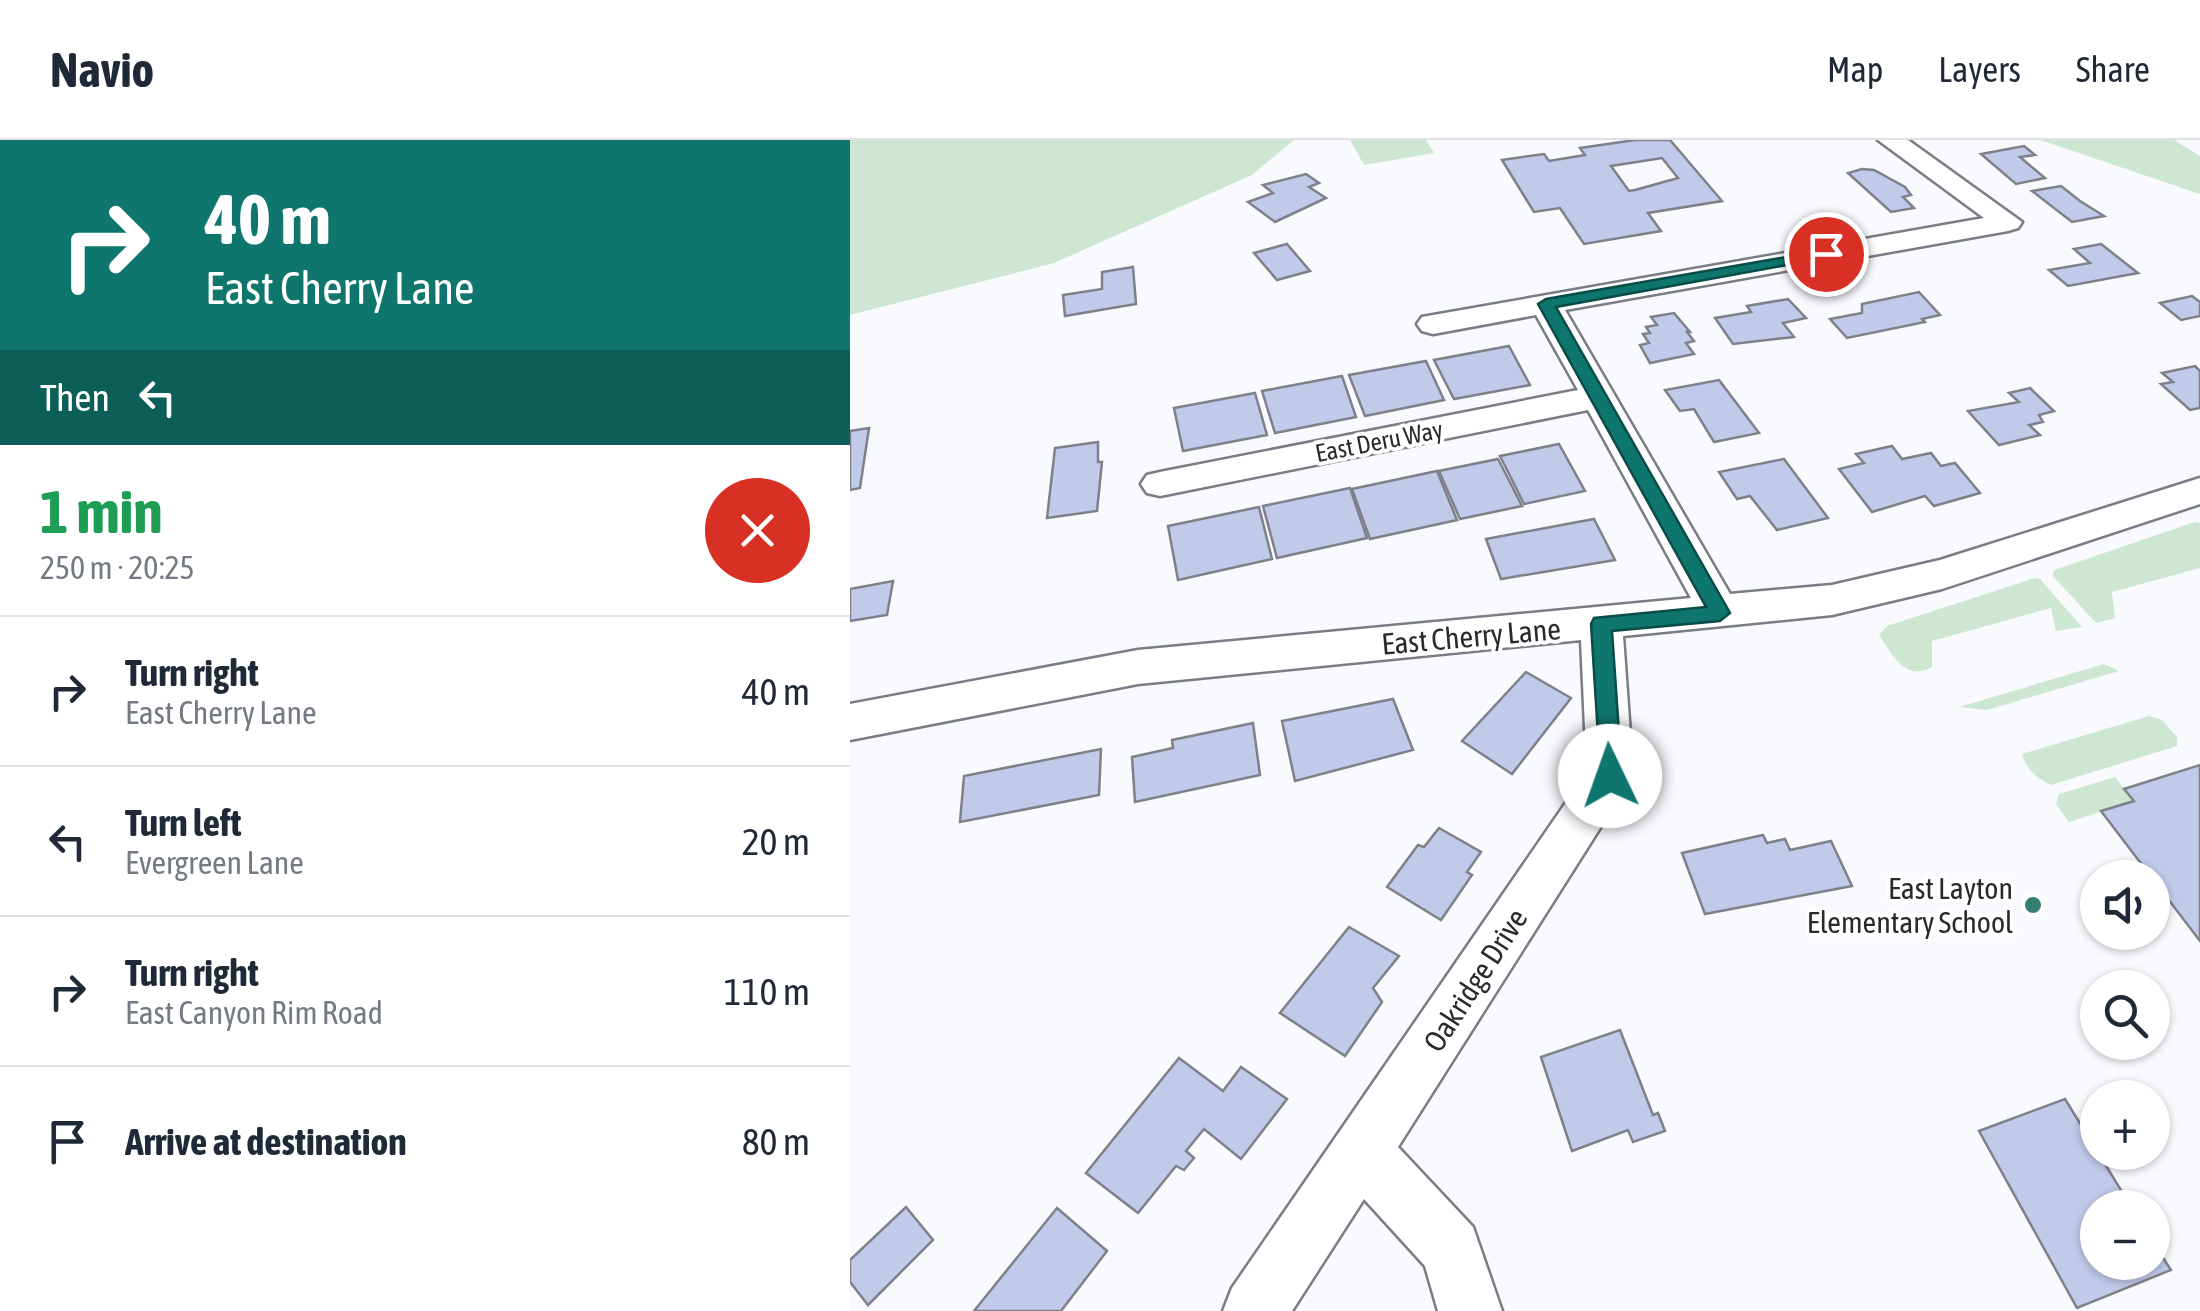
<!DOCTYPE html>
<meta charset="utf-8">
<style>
body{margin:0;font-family:"Asap Condensed",sans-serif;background:#f6f6f7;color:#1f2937;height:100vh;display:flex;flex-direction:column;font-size:38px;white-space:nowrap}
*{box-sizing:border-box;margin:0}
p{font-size:32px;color:#747a83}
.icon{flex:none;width:55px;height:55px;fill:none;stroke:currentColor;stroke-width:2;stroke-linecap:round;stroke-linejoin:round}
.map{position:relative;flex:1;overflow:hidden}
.drawer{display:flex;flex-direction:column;background:#fff;width:850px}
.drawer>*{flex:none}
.top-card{background:#0f766e;color:#fff;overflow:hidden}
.fabs{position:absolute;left:1230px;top:720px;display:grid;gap:20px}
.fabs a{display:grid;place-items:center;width:90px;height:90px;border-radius:50%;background:#fff;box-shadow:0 2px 8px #0004;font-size:50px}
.pin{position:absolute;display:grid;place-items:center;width:85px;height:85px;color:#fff;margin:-42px;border:5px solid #fff;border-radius:50%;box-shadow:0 2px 10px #0007}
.me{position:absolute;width:110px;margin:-55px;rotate:357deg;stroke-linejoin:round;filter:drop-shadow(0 0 8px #0008)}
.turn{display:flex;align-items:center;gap:35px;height:210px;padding:0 40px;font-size:45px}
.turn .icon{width:130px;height:130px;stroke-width:2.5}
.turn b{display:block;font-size:70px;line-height:85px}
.then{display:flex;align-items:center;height:95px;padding:0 40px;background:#0003;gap:20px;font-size:38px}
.round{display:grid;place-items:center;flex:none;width:105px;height:105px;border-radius:52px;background:#f6f6f7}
.overview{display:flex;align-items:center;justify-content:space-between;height:170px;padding:0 40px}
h1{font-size:60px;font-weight:700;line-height:75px;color:#1e9e55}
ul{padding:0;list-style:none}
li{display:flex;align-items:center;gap:30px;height:150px;padding:0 40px;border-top:2px solid #e0e1e3}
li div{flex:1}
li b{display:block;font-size:38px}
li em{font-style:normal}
header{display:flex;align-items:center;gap:60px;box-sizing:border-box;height:140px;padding:0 50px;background:#fff;border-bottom:2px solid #e0e1e3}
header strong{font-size:48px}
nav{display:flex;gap:55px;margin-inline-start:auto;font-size:35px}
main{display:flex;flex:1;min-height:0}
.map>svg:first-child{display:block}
.green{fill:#cee7d2}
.building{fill:#c2caea;stroke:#7e818a;stroke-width:2.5;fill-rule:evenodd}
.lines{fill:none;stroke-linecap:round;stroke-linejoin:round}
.minor-casing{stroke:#7b7d86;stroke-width:5}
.minor{fill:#fff;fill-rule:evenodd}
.route{fill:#0f766e;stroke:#0a4d48;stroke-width:2.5}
.poi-dot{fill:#387d72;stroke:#fff;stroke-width:4}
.labels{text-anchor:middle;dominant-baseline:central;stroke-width:8;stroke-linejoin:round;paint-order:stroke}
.far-street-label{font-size:25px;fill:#292a2e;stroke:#fff}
.street-label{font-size:30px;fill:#292a2e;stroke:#fff}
.poi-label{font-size:30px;fill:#292a2e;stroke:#fff;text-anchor:end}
</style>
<header>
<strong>Navio</strong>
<nav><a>Map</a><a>Layers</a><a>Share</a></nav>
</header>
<main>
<section class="drawer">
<div class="top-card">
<div class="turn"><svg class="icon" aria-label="right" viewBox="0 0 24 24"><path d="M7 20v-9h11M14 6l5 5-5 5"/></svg><div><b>40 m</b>East Cherry Lane</div></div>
<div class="then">Then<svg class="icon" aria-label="left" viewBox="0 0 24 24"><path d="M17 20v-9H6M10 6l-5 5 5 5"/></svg></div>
</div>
<div class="overview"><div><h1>1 min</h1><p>250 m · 20:25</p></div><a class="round" style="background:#d93025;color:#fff"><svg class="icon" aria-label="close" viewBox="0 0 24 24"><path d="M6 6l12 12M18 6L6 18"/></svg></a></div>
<ul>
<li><svg class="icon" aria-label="right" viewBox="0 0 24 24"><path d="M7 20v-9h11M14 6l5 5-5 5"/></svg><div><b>Turn right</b><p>East Cherry Lane</p></div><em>40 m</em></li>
<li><svg class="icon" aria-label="left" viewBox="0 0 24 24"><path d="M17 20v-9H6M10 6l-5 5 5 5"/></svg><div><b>Turn left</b><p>Evergreen Lane</p></div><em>20 m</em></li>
<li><svg class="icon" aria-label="right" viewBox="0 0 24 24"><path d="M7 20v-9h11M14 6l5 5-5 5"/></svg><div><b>Turn right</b><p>East Canyon Rim Road</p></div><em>110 m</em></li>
<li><svg class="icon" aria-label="arrive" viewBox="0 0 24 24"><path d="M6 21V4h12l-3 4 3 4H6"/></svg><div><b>Arrive at destination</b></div><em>80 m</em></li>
</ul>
</section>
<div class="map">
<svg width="1350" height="1171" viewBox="0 0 1350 1171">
<rect width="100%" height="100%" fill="#f8fafe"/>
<g class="green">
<path d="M0,0H444L402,35L204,123L0,175Z"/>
<path d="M500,0H576L584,13L514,25Z"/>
<path d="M1190,0H1324L1350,16V54Z"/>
<path d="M1345,382L1350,383V428L1262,452L1265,478L1246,483L1203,436L1204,430Z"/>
<path d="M1185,438L1190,439L1232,487L1206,491L1201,468L1082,501V527C1055,543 1042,513 1029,495L1037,486Z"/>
<path d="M1254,524L1269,531L1137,570L1109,567Z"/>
<path d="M1299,576L1312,580L1327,597V606L1201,645C1187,639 1176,629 1172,614Z"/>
<path d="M1265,637L1284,661L1219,682L1206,664L1209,654Z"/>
</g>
<g class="building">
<path d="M785,0H820L872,61L798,73L811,91L734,104L710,68L684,72L652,20L694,14L699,21L735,15L730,8ZM812,18L828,38L785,50L779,51L761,26Z"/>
<path d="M1174,6L1185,15L1170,17L1195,38L1166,44L1131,14Z"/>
<path d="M1012,29L1024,30L1055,47L1061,55L1053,57L1064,68L1041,72L998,33Z"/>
<path d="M456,34L469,43L459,47L476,58L425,82L398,62L423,53L413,45Z"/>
<path d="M1211,46L1230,61L1254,76L1222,82L1182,51Z"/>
<path d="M437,104L460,131L427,140L404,113Z"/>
<path d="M1251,104L1288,133L1218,146L1199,130L1240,123L1224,109Z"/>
<path d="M283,127L286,164L215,176L213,155L252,149V132Z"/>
<path d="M1069,152L1090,175L1072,179L1075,182L997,198L980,179L1012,173V164Z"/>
<path d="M1342,156L1350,162V176L1331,180L1310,163Z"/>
<path d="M938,159L956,178L933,183L944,197L883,204L865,178L901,172L897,166Z"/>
<path d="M824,173L840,192H837L844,201L836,203L844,214L800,223L790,205L799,203L793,194L800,193L796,187L807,185L801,177Z"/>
<path d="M659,206L680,245L604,259L584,220Z"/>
<path d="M576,221L594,260L515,276L499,235Z"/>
<path d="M1345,226L1350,231V268L1340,270L1311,244L1323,242L1312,233Z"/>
<path d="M492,236L506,277L425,293L412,251Z"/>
<path d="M869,240L909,293L864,302L844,269L830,271L815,250Z"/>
<path d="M1180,248L1204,271L1189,275L1193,282L1179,285L1190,295L1149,305L1118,271L1169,262L1159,253Z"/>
<path d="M405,253L417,295L333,311L324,268Z"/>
<path d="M19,288L10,348L0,350V291Z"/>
<path d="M248,302V322H252L247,371L197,378L205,308Z"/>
<path d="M709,304L735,351L674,364L650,316Z"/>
<path d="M1042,306L1052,319L1081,313L1091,326L1105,323L1130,353L1084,366L1075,356L1022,372L989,329L1014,323L1006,314Z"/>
<path d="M648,319L672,366L610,379L589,331Z"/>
<path d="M934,319L978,378L927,390L900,356L887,359L869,332Z"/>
<path d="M587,331L607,380L520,399L502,349Z"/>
<path d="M500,348L517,398L427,418L413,366Z"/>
<path d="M409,367L422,419L328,440L318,386Z"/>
<path d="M744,379L765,420L651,439L636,399Z"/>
<path d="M43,441L37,475L0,481V449Z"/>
<path d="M676,532L721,558L662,634L612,601Z"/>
<path d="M543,559L563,610L445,641L432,581Z"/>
<path d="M403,583L410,635L285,662L282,617L323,608L322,600Z"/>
<path d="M251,609L249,655L110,682L114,636Z"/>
<path d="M1350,625V801L1251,671L1284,661L1274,649Z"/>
<path d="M589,688L631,712L617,732L622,735L591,780L537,747L568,705L574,707Z"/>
<path d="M913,695L917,703L935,699L940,710L981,701L1002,746L855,774L832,713Z"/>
<path d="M499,787L549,816L523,848L532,862L495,916L430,873Z"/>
<path d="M770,890L803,975L808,973L815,991L783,1002L778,990L722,1011L691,917Z"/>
<path d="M329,918L373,951L391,927L437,959L391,1019L354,989L336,1011L344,1018L334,1030L326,1026L288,1073L236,1033Z"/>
<path d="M1215,959L1282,1068H1248V1122H1302V1101L1321,1130L1227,1168L1129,991Z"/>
<path d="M56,1067L83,1100L18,1165L0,1142V1120Z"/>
<path d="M207,1068L257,1111L211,1171H124Z"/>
</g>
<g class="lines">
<defs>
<path id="minor" d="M1028,0H1058L1172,82L1168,88L1158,91L715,170L880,454L982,445L1090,420L1350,338V364L1092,449L982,475L773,496L783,636L548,1007L623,1087L652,1171H588L575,1126L514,1059L442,1171H373L382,1148L737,632L731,500L288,544L0,600V564L288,510L841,458L738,270L310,356L297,353L291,344L297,335L310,332L728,250L686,175L583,194L572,191L567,184L572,177L1134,78Z"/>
</defs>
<use href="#minor" class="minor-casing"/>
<use href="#minor" class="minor"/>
</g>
<path class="route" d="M976,110L981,111V117L706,167L880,473L870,481L762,491L772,636L768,643H751L741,484L744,478L856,467L688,164L696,159Z"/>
<circle class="poi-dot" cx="1183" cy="765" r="10"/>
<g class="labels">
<g class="far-street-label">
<text transform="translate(529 301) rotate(-11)">East Deru Way</text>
</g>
<g class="street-label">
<text transform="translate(621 496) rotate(-5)">East Cherry Lane</text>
<text transform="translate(625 840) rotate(-57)">Oakridge Drive</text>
</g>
<g class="poi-label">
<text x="1163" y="748">East Layton<tspan x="1163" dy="34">Elementary School</tspan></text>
</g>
</g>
</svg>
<div class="fabs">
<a><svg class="icon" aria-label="sound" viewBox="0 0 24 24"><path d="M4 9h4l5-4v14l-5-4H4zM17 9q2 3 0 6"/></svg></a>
<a><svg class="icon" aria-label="search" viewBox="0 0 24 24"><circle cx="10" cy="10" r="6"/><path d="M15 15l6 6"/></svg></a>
<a>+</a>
<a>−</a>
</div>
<div class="pin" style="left:976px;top:114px;background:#d93025"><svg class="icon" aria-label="arrive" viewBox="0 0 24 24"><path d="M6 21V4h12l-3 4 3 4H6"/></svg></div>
<svg class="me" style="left:760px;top:636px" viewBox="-20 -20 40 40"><circle r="19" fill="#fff"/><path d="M0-13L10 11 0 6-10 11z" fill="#0f766e"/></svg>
</div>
</main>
